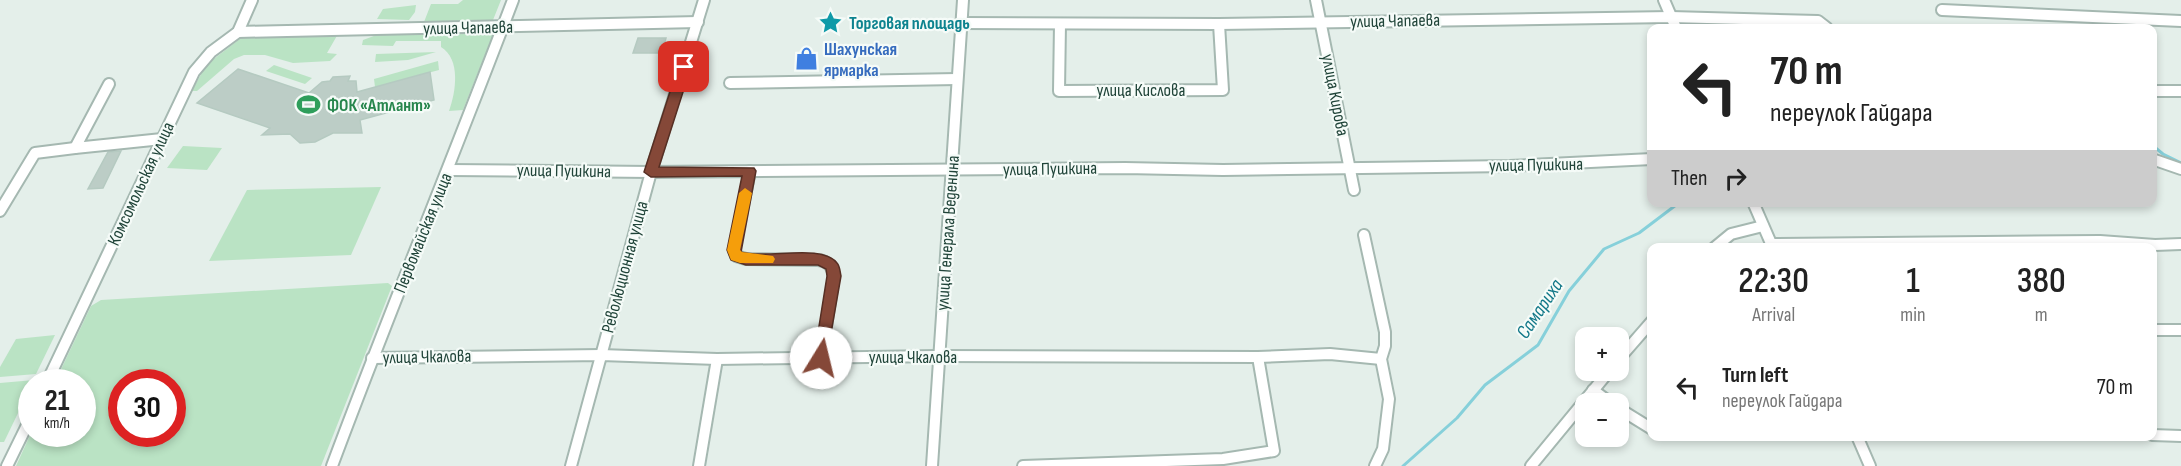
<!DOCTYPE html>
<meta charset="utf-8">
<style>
body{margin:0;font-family:"Sofia Sans Condensed",sans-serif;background:#f6f6f6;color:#222;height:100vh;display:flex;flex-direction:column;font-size:22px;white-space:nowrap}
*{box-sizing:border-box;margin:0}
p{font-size:20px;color:#767676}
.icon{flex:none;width:33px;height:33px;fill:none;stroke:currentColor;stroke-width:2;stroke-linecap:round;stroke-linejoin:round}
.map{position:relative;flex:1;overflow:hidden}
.side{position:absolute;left:1647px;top:243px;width:510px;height:198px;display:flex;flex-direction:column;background:#fff;border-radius:12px;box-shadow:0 3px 9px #0003}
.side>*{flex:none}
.hud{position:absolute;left:1647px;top:24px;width:510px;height:183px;border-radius:12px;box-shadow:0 3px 9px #0003;background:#fff;color:#222;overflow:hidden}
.controls{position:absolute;left:1575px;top:327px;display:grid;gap:12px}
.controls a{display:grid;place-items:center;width:54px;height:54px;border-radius:12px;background:#fff;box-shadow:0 3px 9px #0003;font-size:30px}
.speed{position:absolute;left:18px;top:369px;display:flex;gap:12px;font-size:30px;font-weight:700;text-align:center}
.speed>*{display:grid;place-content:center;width:78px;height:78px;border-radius:50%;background:#fff;box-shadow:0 3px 9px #0003;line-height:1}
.speed small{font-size:15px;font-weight:400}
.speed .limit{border:9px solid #d22;background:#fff;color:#111}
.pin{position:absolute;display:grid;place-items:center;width:51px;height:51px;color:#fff;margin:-26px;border-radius:12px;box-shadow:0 3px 9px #0006}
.me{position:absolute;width:66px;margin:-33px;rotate:9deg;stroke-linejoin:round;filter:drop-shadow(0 0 4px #0008)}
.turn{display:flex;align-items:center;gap:21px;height:126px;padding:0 24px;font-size:27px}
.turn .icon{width:78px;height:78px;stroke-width:2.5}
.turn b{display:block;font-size:42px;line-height:51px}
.then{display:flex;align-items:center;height:57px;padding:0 24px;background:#0003;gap:12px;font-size:22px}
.eta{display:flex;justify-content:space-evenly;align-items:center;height:102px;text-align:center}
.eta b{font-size:36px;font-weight:600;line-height:42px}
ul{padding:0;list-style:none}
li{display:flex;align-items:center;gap:18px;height:84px;padding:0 24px}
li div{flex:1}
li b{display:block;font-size:22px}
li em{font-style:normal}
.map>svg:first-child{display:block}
.green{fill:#bae3c4;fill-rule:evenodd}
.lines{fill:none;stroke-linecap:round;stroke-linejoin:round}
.stream{stroke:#86d0da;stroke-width:3}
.building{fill:#bccdc6;stroke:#b5cac1;stroke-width:1.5}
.minor-casing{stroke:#a5b8b1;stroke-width:14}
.minor{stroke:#fff;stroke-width:10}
.route{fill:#854838;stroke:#562f24;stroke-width:1.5}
.slow{fill:#f59e0b}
.labels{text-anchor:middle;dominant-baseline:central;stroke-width:4.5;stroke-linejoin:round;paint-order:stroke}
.street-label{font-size:18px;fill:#204439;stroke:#f5fbf8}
.culture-label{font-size:18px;font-weight:bold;fill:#0d838f;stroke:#f5fbf8;text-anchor:start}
.shop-label{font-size:18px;font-weight:bold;fill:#366cbe;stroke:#f5fbf8;text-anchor:start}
.leisure-label{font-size:18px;font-weight:bold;fill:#27864d;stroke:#f5fbf8;text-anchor:start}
.water-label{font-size:20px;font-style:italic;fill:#127888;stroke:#f5fbf8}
</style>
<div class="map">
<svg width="2181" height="466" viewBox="0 0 2181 466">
<rect width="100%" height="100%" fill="#e4efea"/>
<g class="green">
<path d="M463,0H501L493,20L424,22L431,4H458Z"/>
<path d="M416,5L415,12L409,20L377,19L383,9Z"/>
<path d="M494,32L463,110L449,111C456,92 461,59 441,47V41H396L393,46L362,45L363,40L382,33Z"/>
<path d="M338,34L327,53L337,54L330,61L293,63L265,55H244L234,59L197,91H192L206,65L241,38Z"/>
<path d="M436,52L408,60L375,62L376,54Z"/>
<path d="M438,61L439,70L375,87L374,79Z"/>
<path d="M274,65L312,78L305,84L266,71Z"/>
<path d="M183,146L222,148L207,170L167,168Z"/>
<path d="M381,187L351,255L209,261L247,190Z"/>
<path d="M388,283L392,286L321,466H16L31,433L82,434V382H55L91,306L101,300ZM122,382H172V434H122Z"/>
<path d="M55,335L36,374L0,377V367L16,339Z"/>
<path d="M34,380L4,442H0V383Z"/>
</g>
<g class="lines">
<g class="stream">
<path d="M2152,145L2163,154L2181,163"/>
<path d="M1403,466L1457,418L1485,385L1538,345L1569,291L1604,249L1639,233L1680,202"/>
</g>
</g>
<g class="building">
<path d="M638,38H666L662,53H633Z"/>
<path d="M238,69L309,93L322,82L330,81L333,77L350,76L348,81H356L357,92L430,72L434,100L360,120L362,133H333L315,142L300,143L290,134L262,135L270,128L197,103Z"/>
<path d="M121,151L103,188L88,189L108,152Z"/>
</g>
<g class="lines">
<defs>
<g id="minor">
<path d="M1316,0L1354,190"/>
<path d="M1664,0L1676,28"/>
<path d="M1942,10L2181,21"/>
<path d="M961,23L1219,24L1671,17L1818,21L1827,28"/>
<path d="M1060,24L1059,91L1223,90L1219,24"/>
<path d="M238,32L698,22"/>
<path d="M730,83L957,79"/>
<path d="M109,84L75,148L162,139"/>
<path d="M2152,91H2181"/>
<path d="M2152,159L2181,169"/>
<path d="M449,170L651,172L1125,168L1223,170L1510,166L1652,159"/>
<path d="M750,171L734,250L736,256L746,259L818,260C828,261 832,266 834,276L821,358"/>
<path d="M1753,202L1773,248"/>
<path d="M0,211L35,153L75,148"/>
<path d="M1364,235L1385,332V346L1381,359L1389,399L1383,449L1375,466"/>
<path d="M1771,244L2100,241L2155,245L2181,244"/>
<path d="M1714,248L1731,234L1763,226"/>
<path d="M2152,330H2181"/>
<path d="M372,358L601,355L717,359L939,356L1258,357L1330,354L1381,359"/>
<path d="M1618,360L1652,321"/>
<path d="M47,382L194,72L211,52L238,32L252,0"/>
<path d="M1593,390L1612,404"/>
<path d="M1618,408L1652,429"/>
<path d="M2152,435L2181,436"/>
<path d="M1857,436L1870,466"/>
<path d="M7,466L32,415"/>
<path d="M332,466C390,310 454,156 513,0"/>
<path d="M571,466L651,172L704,0"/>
<path d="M699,466L717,359"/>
<path d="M932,466L963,0"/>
<path d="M1023,466L1223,459L1274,451L1258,357"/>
<path d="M1531,466L1610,370"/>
</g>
</defs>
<use href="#minor" class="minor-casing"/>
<use href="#minor" class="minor"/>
</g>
<path class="route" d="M684,62L691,67L659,167L754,168L756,171L741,252C764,260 822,243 837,263C840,266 840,272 841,276L826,362L821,364L816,362L814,358L827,276L826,269L818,265H746L731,260L727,250L742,176L651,177L644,172L678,67Z"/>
<path class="slow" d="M745,188L752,193L740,250L742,252L773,256L775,259L773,263H740L731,260L727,250L739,193Z"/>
<defs>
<symbol id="sight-bare" viewBox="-9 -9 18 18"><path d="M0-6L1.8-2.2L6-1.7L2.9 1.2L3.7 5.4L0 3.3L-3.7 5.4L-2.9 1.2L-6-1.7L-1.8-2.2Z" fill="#0f9aa8" stroke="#f5fbf8" stroke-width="2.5" paint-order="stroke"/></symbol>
<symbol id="shop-bare" viewBox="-9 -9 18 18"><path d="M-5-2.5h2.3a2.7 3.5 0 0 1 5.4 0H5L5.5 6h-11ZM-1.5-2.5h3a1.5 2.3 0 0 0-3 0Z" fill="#3f7fe0" stroke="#f5fbf8" stroke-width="2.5" paint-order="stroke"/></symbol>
<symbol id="stadium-bare" viewBox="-9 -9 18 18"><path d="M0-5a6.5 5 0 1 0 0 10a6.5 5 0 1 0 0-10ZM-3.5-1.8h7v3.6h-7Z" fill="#2e9e5b" stroke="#f5fbf8" stroke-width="2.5" paint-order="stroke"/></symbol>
</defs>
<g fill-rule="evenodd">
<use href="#sight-bare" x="814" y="6" width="33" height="33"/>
<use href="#shop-bare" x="790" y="42" width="33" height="33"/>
<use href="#stadium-bare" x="292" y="88" width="33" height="33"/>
</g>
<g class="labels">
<g class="street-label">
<text transform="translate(1395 21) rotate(-1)">улица Чапаева</text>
<text transform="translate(468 28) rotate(-1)">улица Чапаева</text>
<text x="1141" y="90">улица Кислова</text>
<text transform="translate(1335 95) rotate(79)">улица Кирова</text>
<text transform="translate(1536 165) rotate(-1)">улица Пушкина</text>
<text transform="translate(1050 169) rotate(-1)">улица Пушкина</text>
<text transform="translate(564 171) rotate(1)">улица Пушкина</text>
<text transform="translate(141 184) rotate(-65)">Комсомольская улица</text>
<text transform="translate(423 233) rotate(-68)">Первомайская улица</text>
<text transform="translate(948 233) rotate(-86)">улица Генерала Веденина</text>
<text transform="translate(625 267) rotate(-75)">Революционная улица</text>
<text transform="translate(427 357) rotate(-1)">улица Чкалова</text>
<text x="913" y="357">улица Чкалова</text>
</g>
<g class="culture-label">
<text x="849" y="23">Торговая площадь</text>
</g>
<g class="shop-label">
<text x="824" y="49">Шахунская<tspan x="824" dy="21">ярмарка</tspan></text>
</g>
<g class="leisure-label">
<text x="327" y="105">ФОК «Атлант»</text>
</g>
<g class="water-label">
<text transform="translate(1540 309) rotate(-56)">Самариха</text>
</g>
</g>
</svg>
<div class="controls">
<a>+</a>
<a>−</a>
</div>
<div class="speed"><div>21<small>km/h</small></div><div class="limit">30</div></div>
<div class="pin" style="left:684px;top:67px;background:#d93025"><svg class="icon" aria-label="arrive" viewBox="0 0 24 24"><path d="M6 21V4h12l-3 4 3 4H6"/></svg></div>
<svg class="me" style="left:821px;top:358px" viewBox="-20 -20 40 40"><circle r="19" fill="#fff"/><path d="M0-13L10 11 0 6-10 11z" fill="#854838"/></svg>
<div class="hud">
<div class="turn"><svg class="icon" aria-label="left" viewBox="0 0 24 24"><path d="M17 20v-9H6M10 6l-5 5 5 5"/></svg><div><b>70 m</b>переулок Гайдара</div></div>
<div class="then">Then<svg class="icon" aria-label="right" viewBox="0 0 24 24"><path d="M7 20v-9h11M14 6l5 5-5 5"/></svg></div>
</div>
<section class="side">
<div class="eta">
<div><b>22:30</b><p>Arrival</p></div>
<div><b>1</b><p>min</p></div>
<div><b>380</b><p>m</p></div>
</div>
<ul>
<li><svg class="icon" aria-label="left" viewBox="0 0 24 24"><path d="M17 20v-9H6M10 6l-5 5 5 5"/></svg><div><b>Turn left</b><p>переулок Гайдара</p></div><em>70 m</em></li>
</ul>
</section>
</div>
